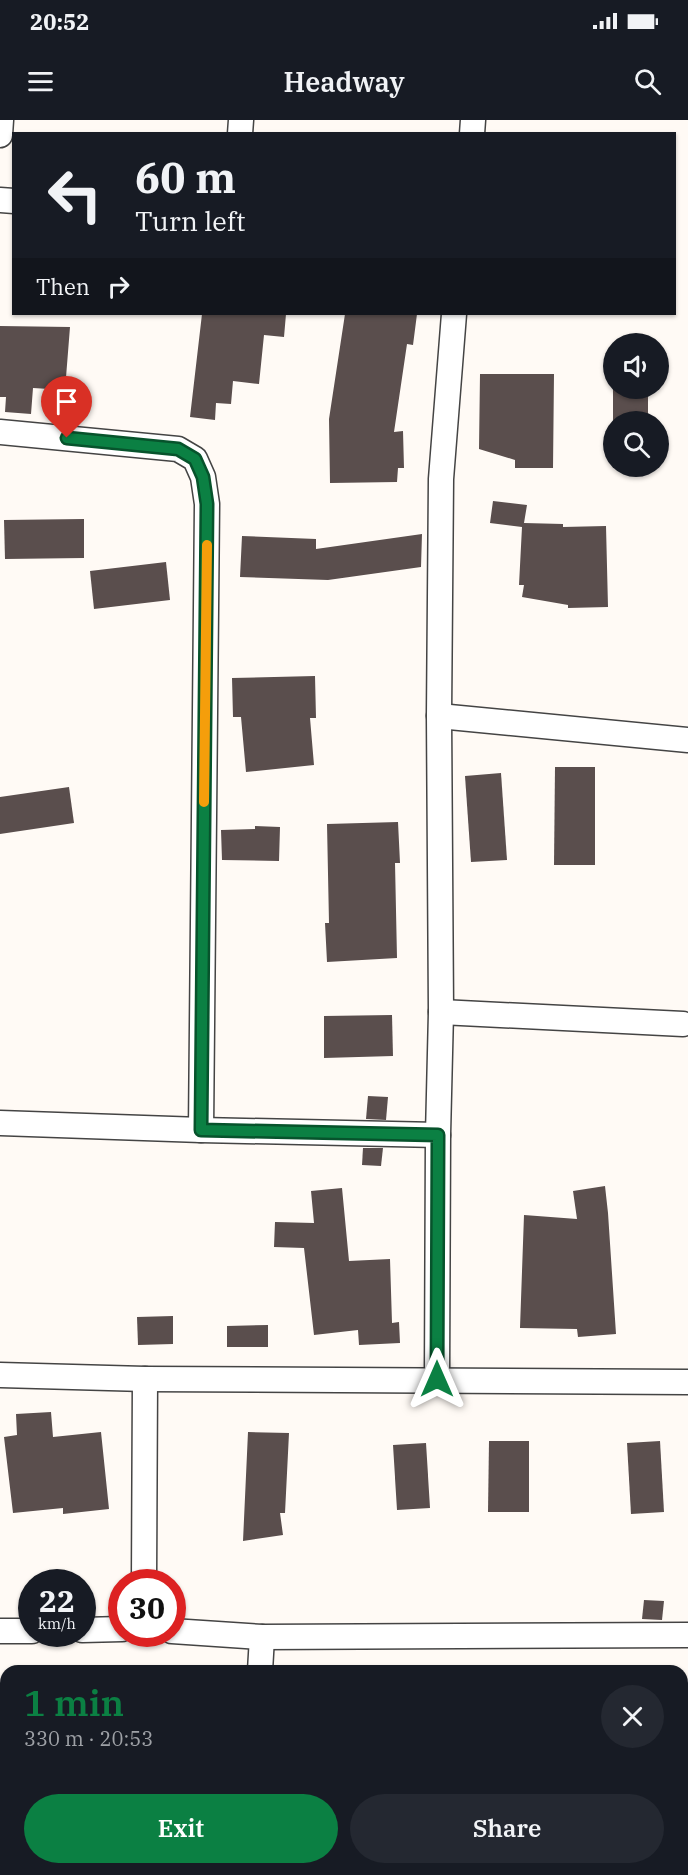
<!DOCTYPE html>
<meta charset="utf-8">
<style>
body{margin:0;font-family:"IBM Plex Serif",serif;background:#242831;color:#f1f3f6;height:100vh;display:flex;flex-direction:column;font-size:22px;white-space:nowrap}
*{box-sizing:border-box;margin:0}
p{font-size:20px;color:#9ea1a6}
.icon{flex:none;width:33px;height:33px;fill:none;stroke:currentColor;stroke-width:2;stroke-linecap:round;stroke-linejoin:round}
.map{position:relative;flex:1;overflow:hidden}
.details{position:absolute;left:0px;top:1545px;width:688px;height:210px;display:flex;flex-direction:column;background:#171b24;border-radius:18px 18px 0 0;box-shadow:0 2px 4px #0004}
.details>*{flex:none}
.guide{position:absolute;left:12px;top:12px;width:664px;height:183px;border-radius:0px;box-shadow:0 2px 4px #0004;background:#171b24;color:#f1f3f6;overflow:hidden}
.buttons{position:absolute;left:603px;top:213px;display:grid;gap:12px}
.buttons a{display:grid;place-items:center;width:66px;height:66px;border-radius:50%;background:#171b24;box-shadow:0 2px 4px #0004;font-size:30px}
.speed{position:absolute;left:18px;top:1449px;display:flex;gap:12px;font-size:30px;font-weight:700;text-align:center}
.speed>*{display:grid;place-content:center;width:78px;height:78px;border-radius:50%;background:#171b24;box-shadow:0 2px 4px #0004;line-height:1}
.speed small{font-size:15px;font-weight:400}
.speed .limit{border:9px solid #d22;background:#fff;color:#111}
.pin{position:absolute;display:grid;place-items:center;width:51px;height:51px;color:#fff;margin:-62px -26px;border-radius:50% 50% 50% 0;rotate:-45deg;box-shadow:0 0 6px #0007}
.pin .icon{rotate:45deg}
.me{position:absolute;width:66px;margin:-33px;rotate:0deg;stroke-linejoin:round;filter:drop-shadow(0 0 4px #0008)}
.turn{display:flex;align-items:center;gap:21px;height:126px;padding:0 24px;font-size:27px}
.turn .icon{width:78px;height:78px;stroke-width:2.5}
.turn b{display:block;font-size:42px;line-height:51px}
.then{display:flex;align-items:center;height:57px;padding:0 24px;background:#0003;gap:12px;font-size:22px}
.round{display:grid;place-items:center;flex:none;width:63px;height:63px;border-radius:32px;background:#242831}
.headline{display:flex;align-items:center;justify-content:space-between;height:102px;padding:0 24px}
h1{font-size:36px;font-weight:600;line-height:45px;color:#0b8043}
.action{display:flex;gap:12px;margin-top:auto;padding:12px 24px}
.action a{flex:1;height:69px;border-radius:36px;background:#0b8043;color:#fff;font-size:24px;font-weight:600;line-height:69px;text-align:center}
.action a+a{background:#242831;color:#f1f3f6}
.status{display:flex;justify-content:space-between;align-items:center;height:42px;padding:0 30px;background:#171b24;direction:ltr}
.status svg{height:16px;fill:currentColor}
header{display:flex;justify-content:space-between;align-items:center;height:78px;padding:0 24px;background:#171b24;font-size:27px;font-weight:600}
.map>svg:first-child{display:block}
.building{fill:#5a4e4d}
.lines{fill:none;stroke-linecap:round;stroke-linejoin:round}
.minor-casing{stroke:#444;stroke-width:27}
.minor{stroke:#fff;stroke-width:24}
.route-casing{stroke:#07532c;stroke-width:15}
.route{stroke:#0b8043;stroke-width:10}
.slow{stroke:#f59e0b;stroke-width:10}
</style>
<div class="status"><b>20:52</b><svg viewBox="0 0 49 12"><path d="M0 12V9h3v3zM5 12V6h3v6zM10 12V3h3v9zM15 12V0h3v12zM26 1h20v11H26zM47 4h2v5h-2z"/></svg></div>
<header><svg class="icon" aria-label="menu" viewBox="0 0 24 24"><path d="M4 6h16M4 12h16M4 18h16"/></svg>Headway<svg class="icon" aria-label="search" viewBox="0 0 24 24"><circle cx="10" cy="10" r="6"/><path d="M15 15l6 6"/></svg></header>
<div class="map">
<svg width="688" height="1755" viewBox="0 0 688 1755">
<rect width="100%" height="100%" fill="#fffaf5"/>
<g class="building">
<path d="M202,194H286L284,217L264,215L259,264L233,261L231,284L216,283L215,300L190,297Z"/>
<path d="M345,194H417L413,225L407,224L394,312L403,311L404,348H398L397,362L330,363L329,299Z"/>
<path d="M0,206L70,207L65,270L33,268L31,294L5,292L6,277H0Z"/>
<path d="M480,254H554L553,348H515V340L479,329Z"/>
<rect x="613" y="268" width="35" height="34"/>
<path d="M493,381L527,385L524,403L563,404V407L606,406L608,487L568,488V485L522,477L524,465H519L522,407L490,403Z"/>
<path d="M84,399V438L5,439L4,400Z"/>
<path d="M422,414L421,447L328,460L240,457L242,416L316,419V429Z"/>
<path d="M166,442L170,480L94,489L90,451Z"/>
<path d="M315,556L316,598H310L314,645L246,652L241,597H233L232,558Z"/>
<path d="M555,647H595V745H554Z"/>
<path d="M501,653L507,740L471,742L465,656Z"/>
<path d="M69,667L74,703L0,714V677Z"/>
<path d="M398,702L400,743H395L397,838L327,842L325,803H329L327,704Z"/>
<path d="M255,706L280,707L279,741L222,740L221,710L255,709Z"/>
<path d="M392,895L393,936L324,938V896Z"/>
<path d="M368,976L388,977L386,1000L366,999Z"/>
<path d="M363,1028H383L381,1046L362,1045Z"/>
<path d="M605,1066L608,1093L616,1214L578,1217L577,1209L520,1208L524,1095L577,1099L573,1071Z"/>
<path d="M342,1068L349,1141L390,1139L392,1203L399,1202L400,1223L359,1225L358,1210L314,1215L304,1128L274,1127L275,1102L314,1103L311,1071Z"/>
<path d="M173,1196V1224L138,1225L137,1197Z"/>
<path d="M268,1205V1227H227V1206Z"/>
<path d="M51,1292L53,1317L101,1312L109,1389L63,1394V1388L13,1393L4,1317L17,1315L16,1294Z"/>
<path d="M248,1312L289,1313L285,1393H280L283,1415L243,1421Z"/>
<path d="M489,1321H529V1392H488Z"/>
<path d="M660,1321L664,1392L631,1394L627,1323Z"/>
<path d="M426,1323L430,1388L397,1390L393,1325Z"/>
<path d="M644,1480L664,1481L662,1500L642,1499Z"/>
</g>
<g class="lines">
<defs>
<g id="minor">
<path d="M240,14L241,0"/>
<path d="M472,14L473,0"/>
<path d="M0,15L1,0"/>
<path d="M0,80L14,81"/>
<path d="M0,312L178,329L195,339L203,357L207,384L201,1010"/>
<path d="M439,596L688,620"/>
<path d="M441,892L683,904"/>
<path d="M0,1003L201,1010L438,1015"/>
<path d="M0,1255L145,1259L688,1262"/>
<path d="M437,1259L438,1015L441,892L439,596L441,359L454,194"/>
<path d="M144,1462L145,1259"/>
<path d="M82,1510L122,1509"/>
<path d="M0,1511H32"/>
<path d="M172,1511L262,1517L688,1515"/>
<path d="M260,1551L262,1517"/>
<path d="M26,1755L37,1751L85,1749"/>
<path d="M243,1755L244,1749"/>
<path d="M506,1755L518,1752L677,1755"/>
</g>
</defs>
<use href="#minor" class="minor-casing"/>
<use href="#minor" class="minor"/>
</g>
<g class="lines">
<defs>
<path id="route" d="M67,318L178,329L195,339L203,357L207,384L201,1010L438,1015L437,1259"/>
</defs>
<use href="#route" class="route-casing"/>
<use href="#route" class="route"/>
<path class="slow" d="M204,682L207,425"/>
</g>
</svg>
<div class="buttons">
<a><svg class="icon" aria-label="sound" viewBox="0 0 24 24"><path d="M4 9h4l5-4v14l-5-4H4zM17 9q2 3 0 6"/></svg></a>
<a><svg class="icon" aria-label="search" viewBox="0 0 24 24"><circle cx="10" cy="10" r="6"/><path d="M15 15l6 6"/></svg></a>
</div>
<div class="speed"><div>22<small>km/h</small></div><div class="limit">30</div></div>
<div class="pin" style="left:67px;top:318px;background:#d93025"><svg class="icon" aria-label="arrive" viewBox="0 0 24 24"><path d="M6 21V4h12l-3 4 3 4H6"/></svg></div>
<svg class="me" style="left:437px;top:1259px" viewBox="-20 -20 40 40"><path d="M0-17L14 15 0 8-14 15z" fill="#0b8043" stroke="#fff" stroke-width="4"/></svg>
<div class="guide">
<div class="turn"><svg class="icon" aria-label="left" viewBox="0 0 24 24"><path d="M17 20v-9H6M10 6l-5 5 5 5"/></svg><div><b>60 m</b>Turn left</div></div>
<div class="then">Then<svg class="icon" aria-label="right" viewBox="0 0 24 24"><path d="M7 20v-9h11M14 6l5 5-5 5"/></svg></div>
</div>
<section class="details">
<div class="headline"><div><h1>1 min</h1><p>330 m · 20:53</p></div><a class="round"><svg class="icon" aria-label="close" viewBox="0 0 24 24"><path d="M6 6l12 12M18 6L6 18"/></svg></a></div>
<div class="action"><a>Exit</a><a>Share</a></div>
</section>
</div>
